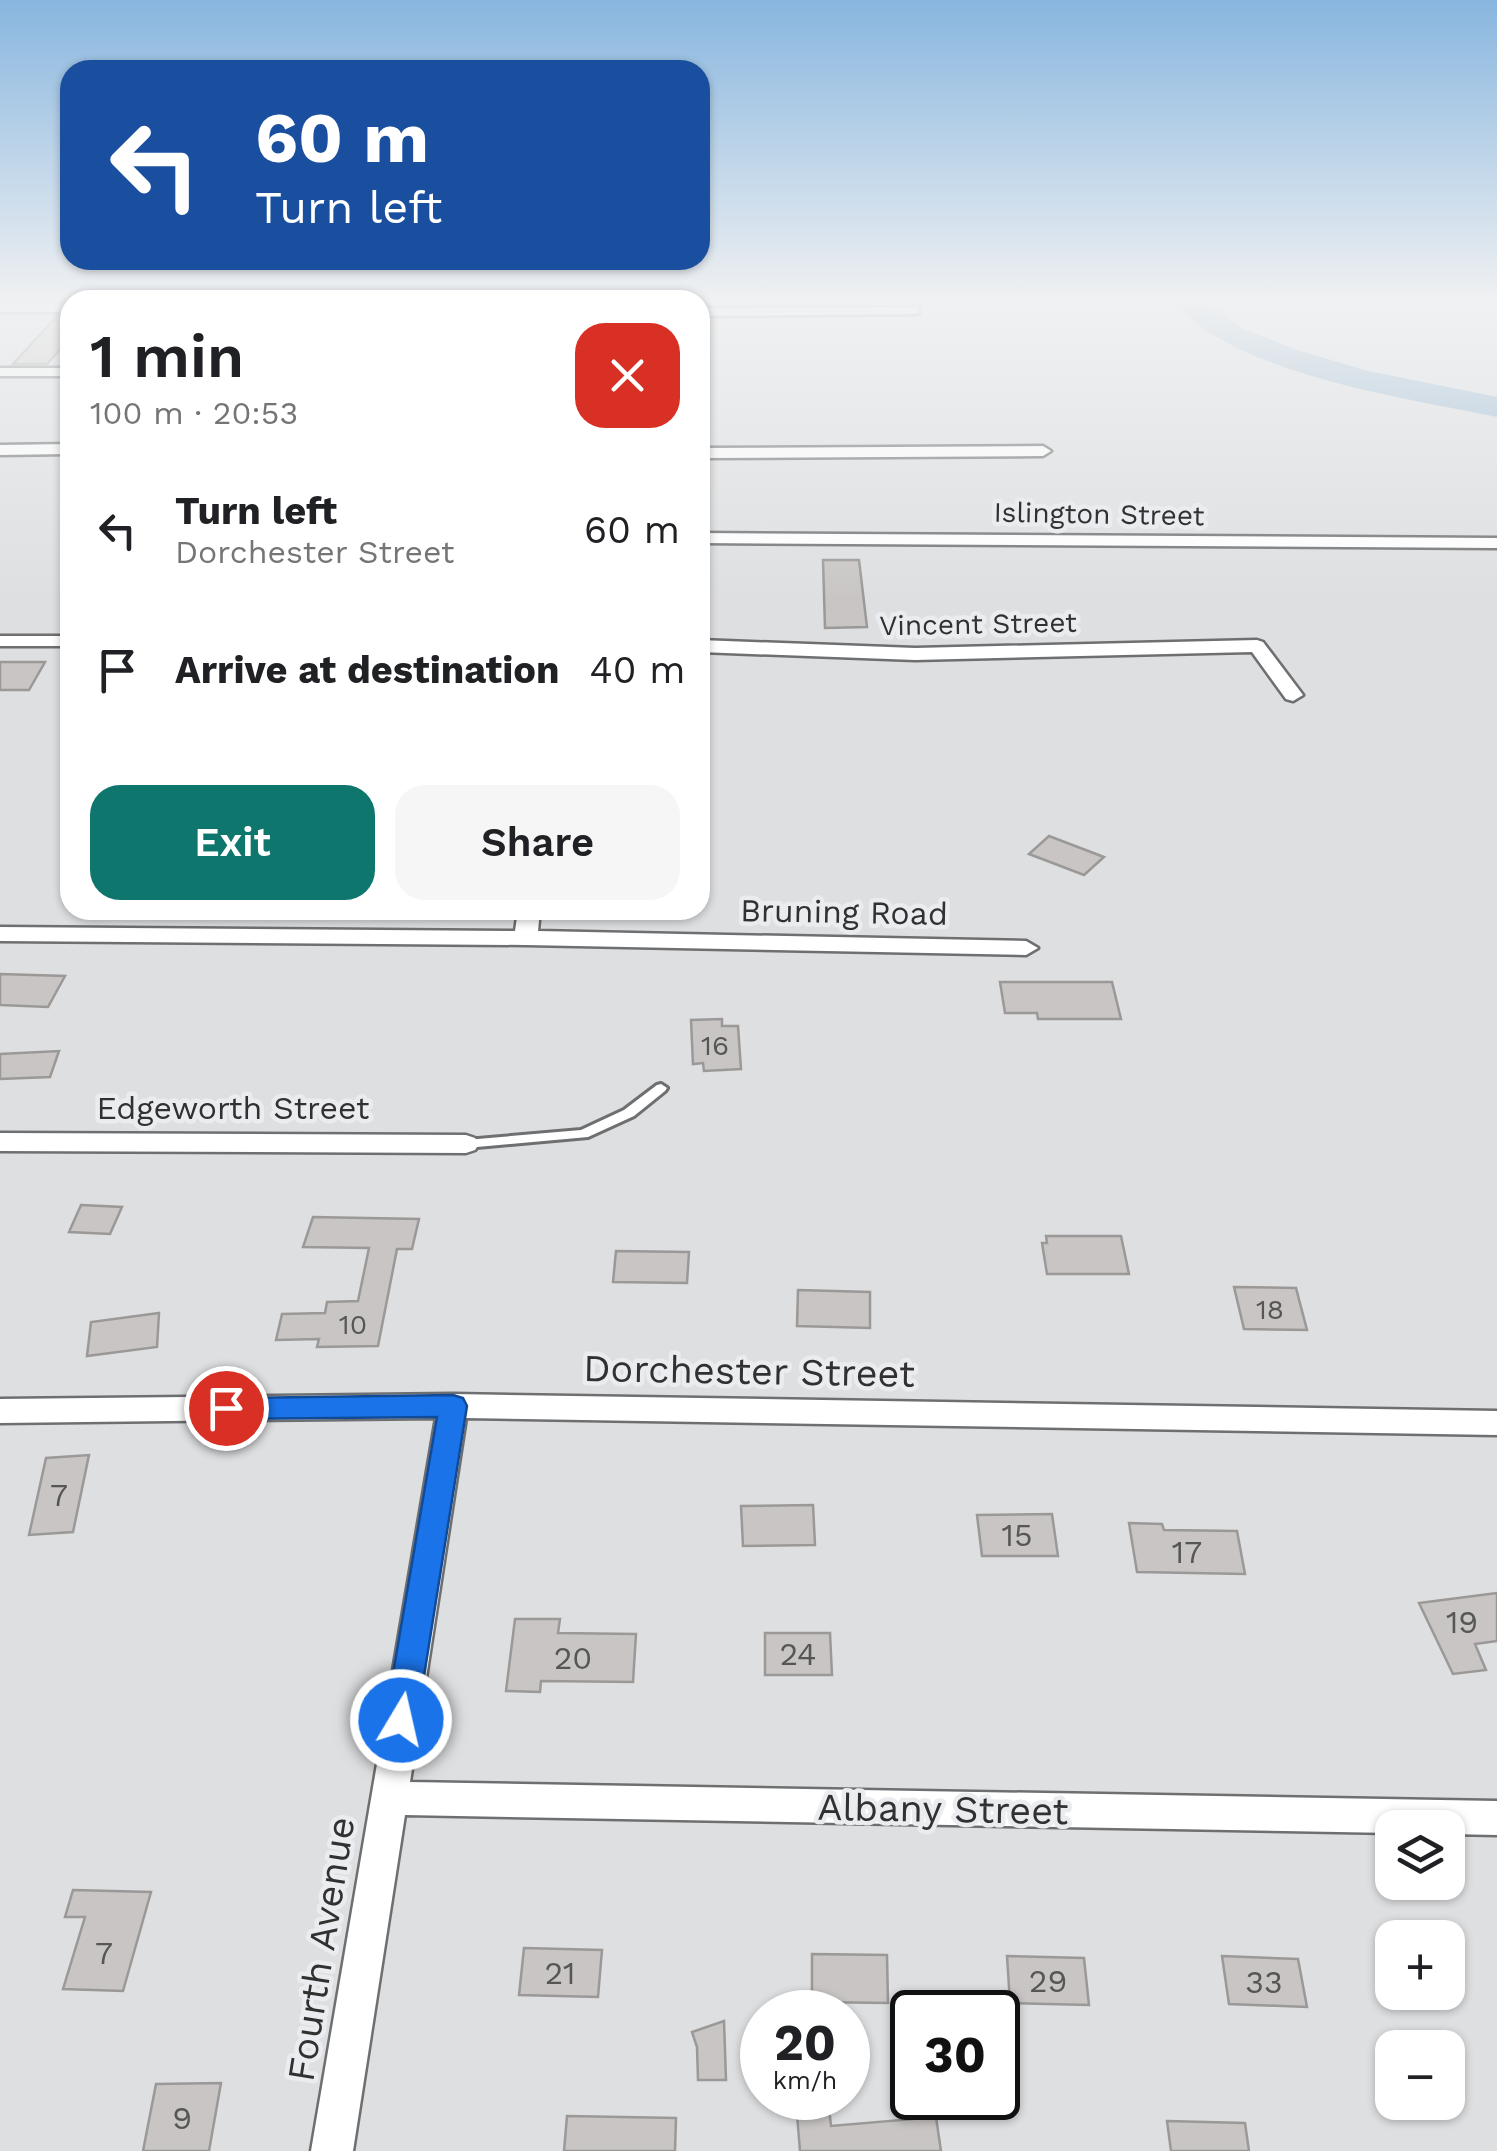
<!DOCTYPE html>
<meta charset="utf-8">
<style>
body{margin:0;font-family:"Work Sans",sans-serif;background:#f6f6f6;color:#202124;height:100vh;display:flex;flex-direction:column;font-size:38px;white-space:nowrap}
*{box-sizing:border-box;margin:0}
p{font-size:32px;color:#757577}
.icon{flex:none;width:55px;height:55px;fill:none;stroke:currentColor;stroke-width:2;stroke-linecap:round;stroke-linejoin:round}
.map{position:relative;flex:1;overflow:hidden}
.drawer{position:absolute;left:60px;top:290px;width:650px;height:630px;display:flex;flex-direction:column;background:#fff;border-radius:30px;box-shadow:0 2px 8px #0004}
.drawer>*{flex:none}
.hud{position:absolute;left:60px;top:60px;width:650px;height:210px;border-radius:30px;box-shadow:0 2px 8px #0004;background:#1a4fa0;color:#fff;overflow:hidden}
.fabs{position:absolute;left:1375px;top:1810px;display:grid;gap:20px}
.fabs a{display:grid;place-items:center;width:90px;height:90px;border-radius:20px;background:#fff;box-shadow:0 2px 8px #0004;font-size:50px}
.speed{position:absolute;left:740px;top:1990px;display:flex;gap:20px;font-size:50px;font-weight:700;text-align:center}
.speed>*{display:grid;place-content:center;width:130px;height:130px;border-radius:50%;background:#fff;box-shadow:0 2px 8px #0004;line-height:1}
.speed small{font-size:25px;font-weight:400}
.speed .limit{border:5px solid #111;border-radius:15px;background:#fff;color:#111}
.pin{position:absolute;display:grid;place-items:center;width:85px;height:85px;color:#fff;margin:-42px;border:5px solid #fff;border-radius:50%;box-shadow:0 2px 10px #0007}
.me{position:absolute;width:110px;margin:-55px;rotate:9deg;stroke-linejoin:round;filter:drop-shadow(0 0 8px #0008)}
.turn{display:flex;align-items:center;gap:35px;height:210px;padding:0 30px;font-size:45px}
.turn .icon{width:130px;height:130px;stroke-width:2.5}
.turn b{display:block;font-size:70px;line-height:85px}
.round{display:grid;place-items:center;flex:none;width:105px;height:105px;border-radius:30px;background:#f6f6f6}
.summary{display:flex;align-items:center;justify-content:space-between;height:170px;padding:0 30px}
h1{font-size:60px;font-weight:600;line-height:75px}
.action{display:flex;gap:20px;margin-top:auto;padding:20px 30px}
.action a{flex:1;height:115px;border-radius:30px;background:#0f766e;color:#fff;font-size:40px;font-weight:600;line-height:115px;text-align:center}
.action a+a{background:#f6f6f6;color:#202124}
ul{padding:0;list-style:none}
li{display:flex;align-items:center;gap:30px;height:140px;padding:0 30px}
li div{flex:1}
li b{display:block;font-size:38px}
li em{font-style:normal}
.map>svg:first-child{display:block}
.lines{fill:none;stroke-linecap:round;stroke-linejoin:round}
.river{fill:#99b9d1;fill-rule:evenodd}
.building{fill:#c8c5c4;stroke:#9b9997;stroke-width:2.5}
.lane-casing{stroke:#6e6f71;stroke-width:6}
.street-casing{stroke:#6e6f71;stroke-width:5}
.lane{fill:#fff;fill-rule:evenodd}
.street{fill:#fff;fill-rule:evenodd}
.route{fill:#1a73e8;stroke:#114b97;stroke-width:2.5}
.labels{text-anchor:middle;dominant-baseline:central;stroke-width:9;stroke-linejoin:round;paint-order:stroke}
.far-street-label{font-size:28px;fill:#313132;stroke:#ebecef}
.number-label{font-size:28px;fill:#575656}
.street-label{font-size:32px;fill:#313132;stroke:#ebecef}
.near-number-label{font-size:32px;fill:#575656}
.near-street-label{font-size:38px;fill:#313132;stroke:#ebecef}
</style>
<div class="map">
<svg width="1497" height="2151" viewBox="0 0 1497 2151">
<rect width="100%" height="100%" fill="#dedfe1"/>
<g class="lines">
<path class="river" d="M1173,299H1205L1241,328L1294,349L1368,371L1497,397V417C1411,399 1225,373 1173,299Z"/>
</g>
<g class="building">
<path d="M57,316H63L64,345L47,364H13Z"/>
<path d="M823,560H859L867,627L825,628Z"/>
<path d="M0,662H45L29,690H0Z"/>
<path d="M1049,836L1104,857L1084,875L1029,854Z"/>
<path d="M0,974L65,976L48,1007L0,1005Z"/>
<path d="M1000,982H1112L1121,1019H1038L1037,1013H1005Z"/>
<path d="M722,1019V1026H738L741,1069L704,1071L703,1063L693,1064L691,1020Z"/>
<path d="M59,1051L50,1077L0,1079V1054Z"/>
<path d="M81,1205L122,1207L110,1234L69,1232Z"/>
<path d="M313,1217L419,1219L412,1249H397L378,1346L317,1347L319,1339L276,1340L282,1314L325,1313L327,1302L358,1301L369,1248L303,1247Z"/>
<path d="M1046,1236H1121L1129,1274H1047L1042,1243H1047Z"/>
<path d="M616,1251L689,1252L687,1283L613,1282Z"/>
<path d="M1234,1287L1296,1288L1307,1330L1244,1329Z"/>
<path d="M798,1290L870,1292V1328L797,1326Z"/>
<path d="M159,1313L157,1347L87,1356L91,1322Z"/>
<path d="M89,1455L73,1532L29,1535L46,1458Z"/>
<path d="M813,1505L815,1545L743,1546L741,1506Z"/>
<path d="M1052,1514L1058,1556H982L977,1515Z"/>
<path d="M1129,1523L1162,1524L1164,1530L1237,1531L1245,1574L1137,1572Z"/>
<path d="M1497,1593V1641L1475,1644L1486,1670L1453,1674L1419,1603Z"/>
<path d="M515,1619H560L558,1633L636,1634L633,1682L541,1681L540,1692L506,1691Z"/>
<path d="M765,1633H830L832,1675H765Z"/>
<path d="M73,1890L151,1892L123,1991L63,1989L85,1917H65Z"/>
<path d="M524,1948L602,1950L598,1997L519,1995Z"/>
<path d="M812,1954L887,1955L888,2003L812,2002Z"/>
<path d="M1007,1956L1084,1958L1089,2005L1010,2003Z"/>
<path d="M1222,1956L1298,1959L1307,2007L1229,2004Z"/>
<path d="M724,2021L726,2080H698L697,2047L692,2032Z"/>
<path d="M221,2083L209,2151H143L156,2084Z"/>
<path d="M828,2099L831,2126L936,2117L941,2151H800L796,2102Z"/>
<path d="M567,2116L676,2118L675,2151H564Z"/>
<path d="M1167,2121L1245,2123L1249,2151H1171Z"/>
</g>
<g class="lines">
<defs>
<path id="lane" d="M661,1084L667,1088L665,1091L634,1116L588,1137L466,1148L459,1144L466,1140L581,1130L624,1110L657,1085Z"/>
<g id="street">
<rect x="632" y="299" width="12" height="1"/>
<rect x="0" y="304" width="70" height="8"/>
<path d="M919,307V313L914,314L700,316V308Z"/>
<rect x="0" y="368" width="70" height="8"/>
<path d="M70,444V454L0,455V445Z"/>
<path d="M700,448L1043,446L1051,451L1043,456L700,458Z"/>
<path d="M700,533L1497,538V548L700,543Z"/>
<rect x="0" y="636" width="70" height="10"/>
<path d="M700,640L915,648L1257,640L1263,642L1303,695L1293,701L1286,699L1252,652L915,660L700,652Z"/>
<path d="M518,910H540L538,931L1026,941L1038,948L1026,955L526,945L0,941V927L515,931Z"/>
<path d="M0,1133L466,1135L475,1138L479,1144L475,1150L466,1153L0,1151Z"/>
<path d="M453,1394L1497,1411V1435L466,1418L410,1782L1497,1801V1835L1448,1834V1828H1392V1833L405,1815L353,2151H311L436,1418L0,1423V1399Z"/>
</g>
</defs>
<use href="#lane" class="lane-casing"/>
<use href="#street" class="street-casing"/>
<use href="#lane" class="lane"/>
<use href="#street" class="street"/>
</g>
<linearGradient id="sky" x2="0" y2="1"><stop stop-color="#88b6df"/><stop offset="0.5" stop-color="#f0f1f2"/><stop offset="1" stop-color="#f0f1f2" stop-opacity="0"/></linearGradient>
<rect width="1497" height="600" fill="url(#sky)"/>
<path class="route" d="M453,1395L463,1398L467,1406L417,1720L412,1730L401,1734L390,1730L385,1720L437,1417L226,1419L217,1416L213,1408L217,1401L226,1398Z"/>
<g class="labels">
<g class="far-street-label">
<text transform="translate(1099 514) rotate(1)">Islington Street</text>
<text transform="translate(978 624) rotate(-1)">Vincent Street</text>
</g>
<g class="number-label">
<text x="715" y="1045">16</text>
<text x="1270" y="1309">18</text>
<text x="353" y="1324">10</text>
</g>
<g class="street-label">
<text transform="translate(844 912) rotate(1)">Bruning Road</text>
<text x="233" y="1108">Edgeworth Street</text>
</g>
<g class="near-number-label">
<text x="59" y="1495">7</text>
<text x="1017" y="1535">15</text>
<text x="1187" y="1552">17</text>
<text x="1462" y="1622">19</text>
<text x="798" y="1654">24</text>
<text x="573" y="1658">20</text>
<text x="104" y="1953">7</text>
<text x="560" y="1973">21</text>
<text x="1048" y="1981">29</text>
<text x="1264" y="1982">33</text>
<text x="182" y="2118">9</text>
</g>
<g class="near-street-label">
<text transform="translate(749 1371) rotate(1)">Dorchester Street</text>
<text transform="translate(943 1809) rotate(1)">Albany Street</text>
<text transform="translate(321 1949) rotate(-81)">Fourth Avenue</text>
</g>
</g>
</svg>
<div class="fabs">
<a><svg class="icon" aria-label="layers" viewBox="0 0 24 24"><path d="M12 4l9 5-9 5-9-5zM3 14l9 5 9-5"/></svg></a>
<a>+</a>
<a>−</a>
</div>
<div class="speed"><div>20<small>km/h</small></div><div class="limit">30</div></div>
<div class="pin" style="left:226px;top:1408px;background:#d93025"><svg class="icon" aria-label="arrive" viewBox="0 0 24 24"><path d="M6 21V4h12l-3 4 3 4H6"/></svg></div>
<svg class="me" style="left:401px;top:1720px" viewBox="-20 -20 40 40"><circle r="17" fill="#1a73e8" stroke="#fff" stroke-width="3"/><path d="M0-11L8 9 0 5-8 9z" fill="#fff"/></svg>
<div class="hud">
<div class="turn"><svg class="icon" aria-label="left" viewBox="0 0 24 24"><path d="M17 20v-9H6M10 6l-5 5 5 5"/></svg><div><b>60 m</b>Turn left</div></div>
</div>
<section class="drawer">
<div class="summary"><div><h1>1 min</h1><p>100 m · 20:53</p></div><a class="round" style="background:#d93025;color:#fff"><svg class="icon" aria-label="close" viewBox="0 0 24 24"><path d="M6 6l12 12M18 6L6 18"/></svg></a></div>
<ul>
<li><svg class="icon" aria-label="left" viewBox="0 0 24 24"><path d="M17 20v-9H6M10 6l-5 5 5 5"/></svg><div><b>Turn left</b><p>Dorchester Street</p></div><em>60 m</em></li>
<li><svg class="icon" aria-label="arrive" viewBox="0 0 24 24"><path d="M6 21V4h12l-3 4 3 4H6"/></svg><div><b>Arrive at destination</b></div><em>40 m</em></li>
</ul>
<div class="action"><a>Exit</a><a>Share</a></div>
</section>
</div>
